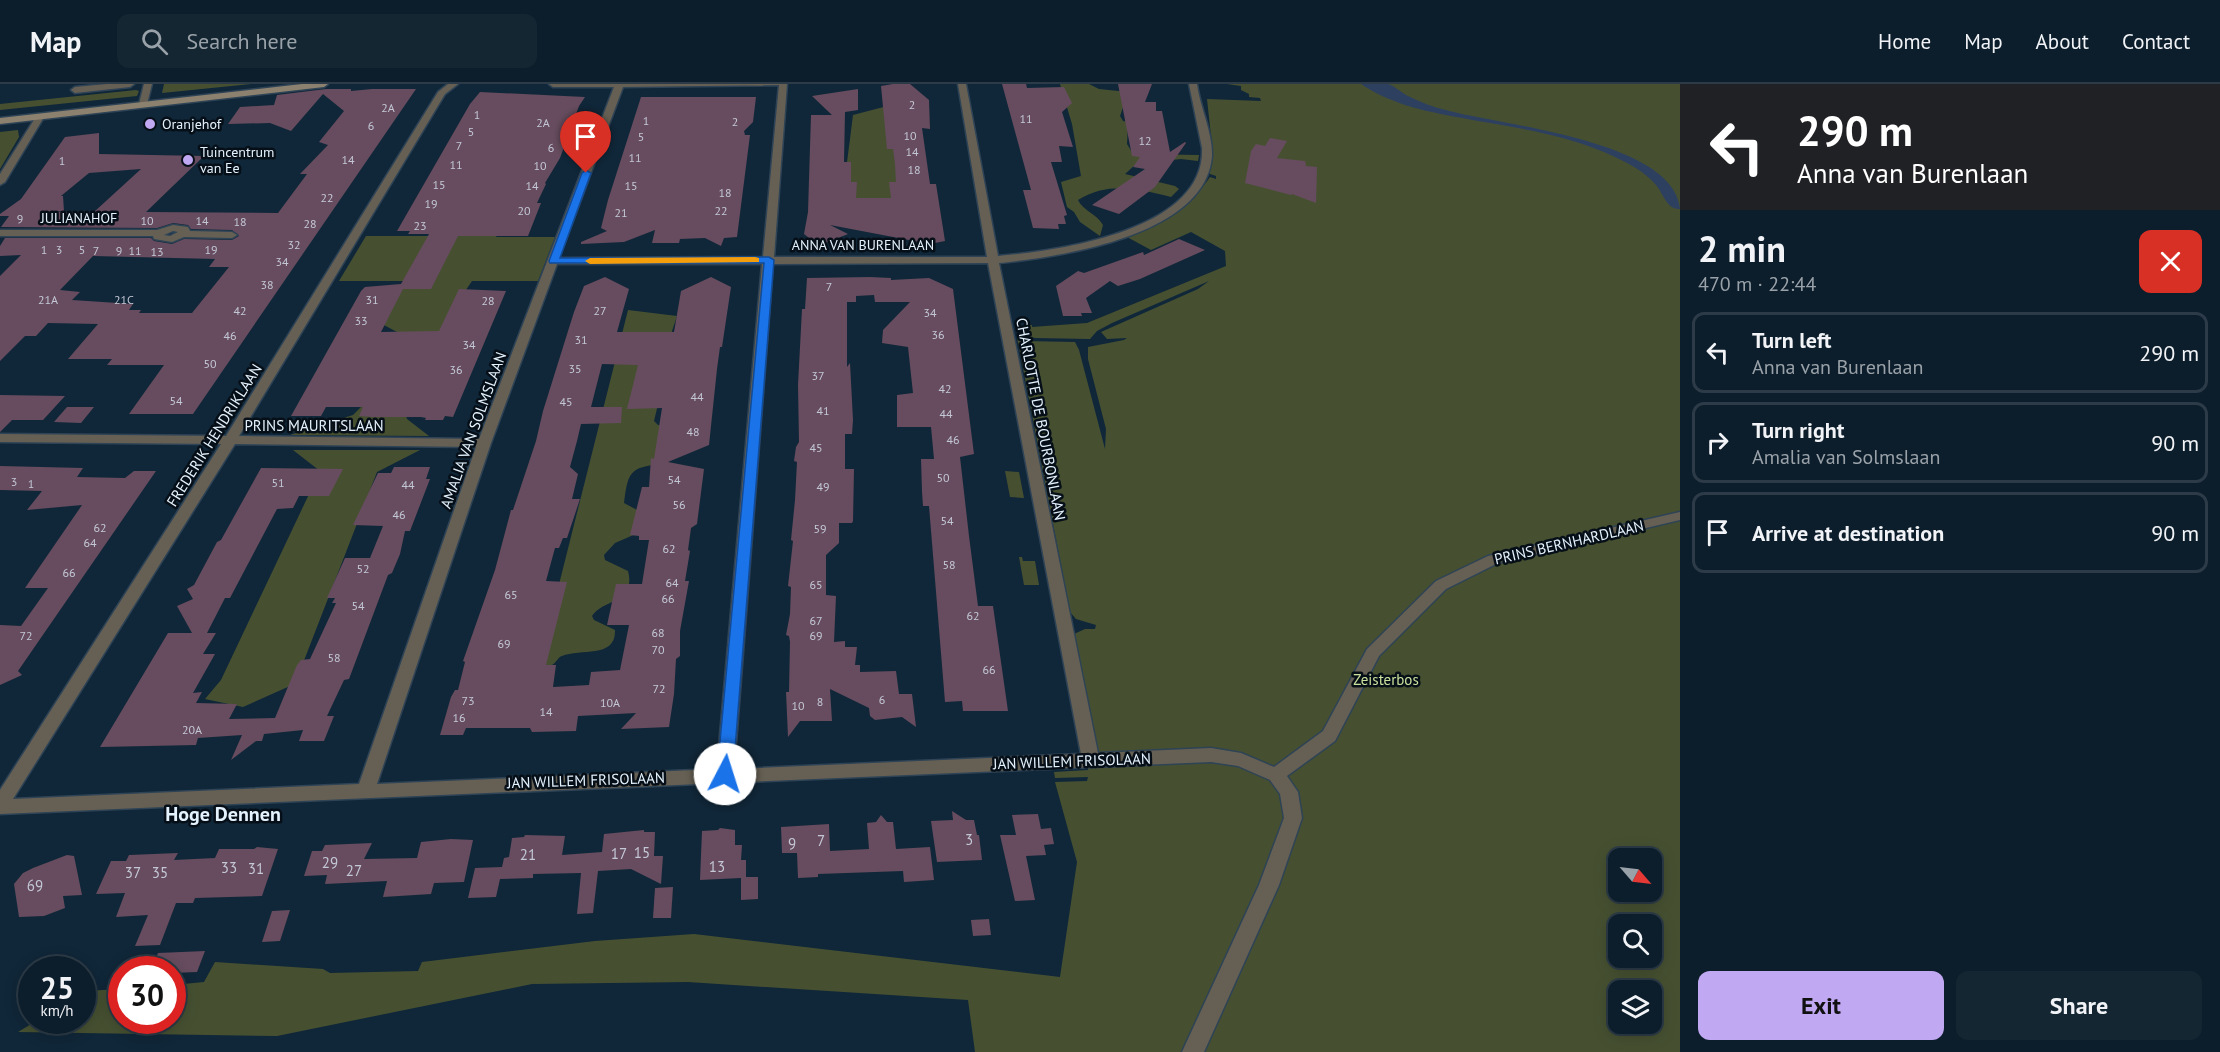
<!DOCTYPE html>
<meta charset="utf-8">
<style>
body{margin:0;font-family:"PT Sans",sans-serif;background:#152633;color:#f1f3f6;height:100vh;display:flex;flex-direction:column;font-size:22px;white-space:nowrap}
*{box-sizing:border-box;margin:0}
p{font-size:20px;color:#9aa2a9}
.icon{flex:none;width:33px;height:33px;fill:none;stroke:currentColor;stroke-width:2;stroke-linecap:round;stroke-linejoin:round}
.map{position:relative;flex:1;overflow:hidden}
.sheet{display:flex;flex-direction:column;background:#0c1d2b;width:540px}
.sheet>*{flex:none}
.banner{background:#202124;color:#fff;overflow:hidden}
.needle{width:39px;rotate:118deg}
.controls{position:absolute;left:1608px;top:764px;display:grid;gap:12px}
.controls a{display:grid;place-items:center;width:54px;height:54px;border-radius:12px;background:#0c1d2b;box-shadow:0 3px 15px #0003,0 0 0 2px #2c3b47;font-size:30px}
.speed{position:absolute;left:18px;top:872px;display:flex;gap:12px;font-size:30px;font-weight:700;text-align:center}
.speed>*{display:grid;place-content:center;width:78px;height:78px;border-radius:50%;background:#0c1d2b;box-shadow:0 3px 15px #0003,0 0 0 2px #2c3b47;line-height:1}
.speed small{font-size:15px;font-weight:400}
.speed .limit{border:9px solid #d22;background:#fff;color:#111}
.pin{position:absolute;display:grid;place-items:center;width:51px;height:51px;color:#fff;margin:-62px -26px;border-radius:50% 50% 50% 0;rotate:-45deg;box-shadow:0 0 6px #0007}
.pin .icon{rotate:45deg}
.me{position:absolute;width:66px;margin:-33px;rotate:5deg;stroke-linejoin:round;filter:drop-shadow(0 0 4px #0008)}
.turn{display:flex;align-items:center;gap:21px;height:126px;padding:0 18px;font-size:27px}
.turn .icon{width:78px;height:78px;stroke-width:2.5}
.turn b{display:block;font-size:42px;line-height:51px}
.round{display:grid;place-items:center;flex:none;width:63px;height:63px;border-radius:12px;background:#152633}
.summary{display:flex;align-items:center;justify-content:space-between;height:102px;padding:0 18px}
h1{font-size:36px;font-weight:600;line-height:45px}
.cta{display:flex;gap:12px;margin-top:auto;padding:12px 18px}
.cta a{flex:1;height:69px;border-radius:12px;background:#c0a8f3;color:#111;font-size:24px;font-weight:600;line-height:69px;text-align:center}
.cta a+a{background:#152633;color:#f1f3f6}
ul{padding:0;list-style:none}
li{display:flex;align-items:center;gap:18px;height:81px;margin:0 12px 9px;padding:0 6px;border:3px solid #2c3b47;border-radius:12px}
li div{flex:1}
li b{display:block;font-size:22px}
li em{font-style:normal}
header{display:flex;align-items:center;gap:36px;box-sizing:border-box;height:84px;padding:0 30px;background:#0c1d2b;border-bottom:2px solid #2c3b47}
header strong{font-size:28px}
nav{display:flex;gap:33px;margin-inline-start:auto;font-size:21px}
.search{width:420px;height:54px;background:#152633;display:flex;align-items:center;gap:15px;box-sizing:border-box;padding:0 21px;border-radius:12px;color:#9aa2a9;font-size:22px}
main{display:flex;flex:1;min-height:0}
.map>svg:first-child{display:block}
.green{fill:#465031;fill-rule:evenodd}
.water{fill:#2d4060}
.building{fill:#664c5e;fill-rule:evenodd}
.lines{fill:none;stroke-linecap:round;stroke-linejoin:round}
.minor-casing{stroke:#2e4355;stroke-width:3}
.secondary-casing{stroke:#2e4355;stroke-width:3}
.minor{fill:#666054;fill-rule:evenodd}
.secondary{fill:#8b816e;fill-rule:evenodd}
.route{fill:#1a73e8;stroke:#114b97;stroke-width:1.5}
.slow{fill:#f59e0b}
.poi-dot{fill:#c0a8f3;stroke:#060f17;stroke-width:2}
.labels{text-anchor:middle;dominant-baseline:central;stroke-width:5;stroke-linejoin:round;paint-order:stroke}
.number-label{font-size:12px;fill:#c4c8d6}
.far-poi-label{font-size:14px;fill:#e4f2fe;stroke:#060f17;text-anchor:start}
.far-street-label{font-size:14px;fill:#e4f2fe;stroke:#060f17}
.street-label{font-size:15px;fill:#e4f2fe;stroke:#060f17}
.park-label{font-size:15px;fill:#cae09c;stroke:#060f17}
.near-number-label{font-size:15px;fill:#c4c8d6}
.near-neighbourhood-label{font-size:20px;font-weight:bold;fill:#e4f2fe;stroke:#060f17}
</style>
<header>
<strong>Map</strong>
<div class="search"><svg class="icon" aria-label="search" viewBox="0 0 24 24"><circle cx="10" cy="10" r="6"/><path d="M15 15l6 6"/></svg>Search here</div>
<nav><a>Home</a><a>Map</a><a>About</a><a>Contact</a></nav>
</header>
<main>
<div class="map">
<svg width="1680" height="968" viewBox="0 0 1680 968">
<rect width="100%" height="100%" fill="#102739"/>
<g class="green">
<path d="M164,0H251L162,9Z"/>
<path d="M1060,0H1089L1099,5L1128,8L1120,32L1123,37L1128,38L1127,60L1133,70L1199,71L1198,77L1181,75L1136,80L1125,90L1175,102L1179,105L1171,113C1138,105 1109,97 1078,116C1083,127 1096,129 1103,141L1100,152L1080,138L1074,128L1067,123L1061,98L1081,92L1072,40Z"/>
<path d="M1227,0H1680V968H975L968,916L688,898L532,900L277,952L18,948L38,936H82L83,908L85,907L121,905L122,936H172L173,901L204,898L215,878L323,885L330,889L418,887L422,878L595,857L694,850L1060,893L1077,778L1055,698L1087,697L1088,693L1055,694L1054,688L1088,686L1091,631L1074,550L1085,545H1095L1096,541L1076,535L1070,528L1017,253L1024,257L1075,258L1079,266L1105,365L1106,345L1088,275V263L1124,256L1127,254L1107,255L1101,248L1198,205L1209,197L1112,239L1097,247L1090,255L1035,254L1023,250L1019,242L1032,241V243L1087,239L1226,182L1225,167L1191,148L1151,166L1127,153C1159,140 1191,122 1210,93L1216,95V92L1210,90V62L1212,61L1207,15L1261,17L1260,14L1249,13V10L1241,6V2ZM1618,774H1652V807H1618ZM1618,840H1652V873H1618ZM1618,906H1652V939H1618Z"/>
<path d="M136,6L139,7L137,12L0,26V20Z"/>
<path d="M895,20L902,143L839,142L853,31Z"/>
<path d="M18,46L19,53L0,85V48Z"/>
<path d="M544,47L496,153H555L538,197H472L453,225L403,321L407,335L429,352L290,351L353,331L365,319L403,256L397,248L382,240L404,197H339L366,152H436Z"/>
<path d="M628,226L677,232L672,247L674,254L654,337L658,341L675,344L661,380C629,383 628,389 624,419L639,427L638,449L615,459L604,471L605,476L628,487C636,520 604,514 592,532L594,536L615,546C616,575 580,564 562,572C558,573 556,579 552,581C548,583 542,583 538,584Z"/>
<path d="M293,366H420L377,388L298,592L290,602L243,623L205,615L221,596L320,387Z"/>
<path d="M1005,387L1019,388L1024,414L1010,413Z"/>
<path d="M1019,473H1022L1023,477H1035L1039,501H1024Z"/>
</g>
<path class="water" d="M1361,0C1369,0 1381,0 1388,0C1395,2 1402,9 1408,12C1420,18 1433,23 1446,26C1498,41 1674,56 1680,125C1667,126 1663,109 1656,101C1645,88 1630,80 1615,73C1572,52 1524,45 1478,37C1436,29 1397,24 1361,0Z"/>
<g class="building">
<path d="M893,0H910L929,16L930,45L922,44L930,100H936L945,157L930,160L830,141L848,150L823,160L809,154L804,150L808,128L811,31H832L812,12L858,5V26L845,28L844,78H851V98H857L856,114H891L889,98H896L895,80L893,65H887L881,2Z"/>
<path d="M1002,0H1026L1027,4L1064,3L1072,19L1062,28L1073,63L1059,62L1062,78H1051L1067,131L1064,132L1066,140H1058L1059,145L1033,144L1023,106H1031Z"/>
<path d="M1118,0H1152L1145,18H1156V27H1162L1170,68L1185,58L1186,59L1155,103L1119,130L1092,121L1145,85L1133,83L1140,73L1132,72Z"/>
<path d="M326,5H351V7L372,5H416L193,330H129L164,281H107L112,275H68L98,240L48,239L36,252H25L0,277V192L21,171L0,172V162L5,154H151L154,157L172,160L184,155L232,156L239,152L232,146L191,145L188,141L173,139L157,144L1,143L9,132H0V130L21,115L65,53L99,49V70L204,72L146,128L278,129L307,90H300L328,61L319,58L344,27L323,10L291,47L270,39L228,40L240,23L274,21L277,11ZM141,85L94,128H52L64,127L63,112H61L89,89ZM93,172L215,175L209,183H229L192,229H139L141,226H129L133,220L72,216L80,208L60,206Z"/>
<path d="M480,8L585,13L579,22L560,74L545,99L546,100L537,119H541L528,152H458L431,205H403L381,248L439,247L459,205L506,207L453,333L445,332L443,336H425L426,334L421,333H373L359,332L363,323H326L321,332H291L361,207L365,203L401,200L429,150H408L410,147H397L470,20Z"/>
<path d="M641,13H756L753,38L744,47L745,51H750L737,153L724,154L721,162L705,154L680,155L679,159H652L655,146L624,158L581,160V158L607,147L601,144L608,116Z"/>
<path d="M1270,54L1287,57L1277,74L1305,77L1306,82L1317,83L1316,119L1292,110L1291,111L1245,99L1251,67L1256,60L1265,62Z"/>
<path d="M1179,155L1205,166L1140,195L1118,202L1110,197L1086,214L1092,229H1081L1082,232H1063L1056,202L1078,187L1084,189L1143,168L1144,171Z"/>
<path d="M605,193L629,205L617,248H674L681,207L711,193L731,203L722,263H720L717,285L709,361L668,378L704,385L697,440L691,444L688,466L690,467L685,497H689L680,547V572L676,575L674,610L669,643L621,645L636,629L578,632L576,647L532,648L530,644H466L463,651H440L451,613L455,606H458L465,578L463,577L495,486L511,426H513L536,357L543,327L574,228L584,202ZM602,280L638,281L627,325L662,324L654,375L651,374L649,403H642L630,451L639,452V456H649L642,500H616L607,541H629L620,586L591,588L589,601L553,603L556,581H546L567,498L546,497L555,464H559L563,454H567L580,415H572L578,390L570,383L577,357L581,340L621,339L622,323H591Z"/>
<path d="M870,193L891,194V196L929,194L953,205L974,370L960,373L969,452L978,522H993L1008,627H963L962,617L945,618L929,422H923L922,408L921,375H934L931,343H897V311L913,309L908,263L882,259L883,246L910,218H875L874,211L856,212V218H847V283L850,279L853,336L852,350H845V385H854L853,437L852,439H839V459L826,471V511L836,512L834,558L845,557V563H857L855,581H860V588L896,587L899,610H912L916,643L902,633L875,636L870,632L869,624L830,605L832,637H800L788,653L786,608H789L790,558L789,552L786,551L790,530L791,503L788,502L793,457L791,456L795,416L797,378L794,377L796,363L799,358L798,301L802,225H805L807,194Z"/>
<path d="M0,311L65,312L43,336H12L0,348Z"/>
<path d="M67,323H94L81,339L54,338Z"/>
<path d="M0,382L83,384L77,393L125,394L134,387H156L18,587L22,591L0,601V541L21,542L48,504H25L82,421L27,426L42,407L0,406Z"/>
<path d="M394,383H430L426,395H430L410,447H405L400,470L392,489L388,491L349,595L344,596L327,632H334L324,657H299L303,646L264,650L262,657H256L231,676L242,651L198,654L196,661L100,663L168,549H192L177,522L193,515L187,505L194,501L217,458L221,456L261,384L343,385L329,412H299L293,424L277,425L230,514H225L207,549H216L203,570H215L193,609L202,608L196,619L237,620L229,635L275,634L297,581L301,576L310,575L336,519H332L335,514H327L345,474H370L383,442L353,441L378,389H391Z"/>
<path d="M952,727L966,736H974L977,751H979L982,776L937,778L931,737L953,736Z"/>
<path d="M1038,730L1041,745L1051,744L1054,760L1044,761L1046,771L1026,772L1035,816L1015,817L1000,751H1016L1012,731Z"/>
<path d="M881,731L887,738H893L896,765L930,763L934,796L904,798L903,787L818,790V793L798,794L797,769H782L781,743L829,740L830,767L869,765L867,739L876,738Z"/>
<path d="M720,744L735,746V761H742L741,776H746V793H758V815L741,816V794L700,796L702,747L718,746Z"/>
<path d="M644,746V748H655L654,772H663L661,800L631,785L598,787L593,829L577,830L581,789L533,790V794L500,795L496,813L468,814L475,784L502,783L504,774L509,773L512,754L524,753L525,751L565,752L562,771L602,768L604,750Z"/>
<path d="M451,755L473,756L464,798L434,799L431,810L383,813L387,797L325,800L327,791L304,792L312,767H322L325,761L372,759L364,775L417,774L421,758Z"/>
<path d="M257,763L278,765L262,812L195,814L193,819H176L160,861L135,862L148,831L116,833L125,809L96,810L111,777H126L129,771L178,769L174,776L215,774L219,765H254Z"/>
<path d="M67,771L74,772L82,811L63,812L65,824L44,832L19,833L14,800L23,789L33,784Z"/>
<path d="M673,803L671,834H653L655,804Z"/>
<path d="M290,826L280,857L262,858L272,827Z"/>
<path d="M989,835L991,851L973,852L971,836Z"/>
<path d="M205,867L197,888L172,889V885H151L158,869Z"/>
</g>
<g class="lines">
<defs>
<g id="minor">
<path d="M107,0H134L130,3L75,9L71,6L75,3Z"/>
<path d="M144,0H152L147,20L143,23L139,20Z"/>
<path d="M448,0H458L445,10L239,352L479,355L614,3H553L549,0H787L774,173H987L958,0H966L998,172C1057,167 1206,147 1202,64L1189,0H1197C1200,24 1213,49 1212,72C1206,152 1059,173 999,179L1098,669L1211,664L1241,669L1274,683L1323,647L1367,565L1436,497L1488,472L1680,428V436L1498,479L1446,505L1379,572L1335,657L1287,692L1298,708L1302,734L1279,801L1204,968H1182L1259,801L1284,734L1280,710L1270,696L1238,682L1211,678L0,730V706L221,360L0,358V350L226,352L438,8ZM779,1L763,173L559,174L623,3ZM988,179L1081,670L734,685L773,180ZM557,180H762L717,685L377,700L491,359ZM235,360L476,363L359,700L13,715Z"/>
<path d="M37,31L44,33L5,98L0,101V90Z"/>
<path d="M173,141L188,143L190,147L232,148L237,151L232,154L184,153L172,158L154,155L153,152H0V146H157ZM173,147L178,148L170,152L164,151Z"/>
</g>
<path id="secondary" d="M302,0H328L324,3L0,40V34Z"/>
</defs>
<use href="#minor" class="minor-casing"/>
<use href="#secondary" class="secondary-casing"/>
<use href="#minor" class="minor"/>
<use href="#secondary" class="secondary"/>
</g>
<path class="route" d="M586,86L591,89L560,174L769,173L774,176L733,690L730,695L725,697L719,695L717,690L764,179H550L549,177L582,89Z"/>
<path class="slow" d="M755,173L759,174V178L590,180L585,177L590,174Z"/>
<g class="poi-dot">
<circle cx="150" cy="40" r="6"/>
<circle cx="188" cy="76" r="6"/>
</g>
<g class="labels">
<g class="number-label">
<text x="912" y="20">2</text>
<text x="388" y="23">2A</text>
<text x="477" y="30">1</text>
<text x="1026" y="34">11</text>
<text x="646" y="36">1</text>
<text x="735" y="37">2</text>
<text x="543" y="38">2A</text>
<text x="371" y="41">6</text>
<text x="471" y="47">5</text>
<text x="910" y="51">10</text>
<text x="641" y="52">5</text>
<text x="1145" y="56">12</text>
<text x="459" y="61">7</text>
<text x="551" y="63">6</text>
<text x="912" y="67">14</text>
<text x="635" y="73">11</text>
<text x="348" y="75">14</text>
<text x="62" y="76">1</text>
<text x="456" y="80">11</text>
<text x="540" y="81">10</text>
<text x="914" y="85">18</text>
<text x="439" y="100">15</text>
<text x="532" y="101">14</text>
<text x="631" y="101">15</text>
<text x="725" y="108">18</text>
<text x="327" y="113">22</text>
<text x="431" y="119">19</text>
<text x="524" y="126">20</text>
<text x="721" y="126">22</text>
<text x="621" y="128">21</text>
<text x="20" y="134">9</text>
<text x="147" y="136">10</text>
<text x="202" y="136">14</text>
<text x="240" y="137">18</text>
<text x="310" y="139">28</text>
<text x="420" y="141">23</text>
<text x="294" y="160">32</text>
<text x="44" y="165">1</text>
<text x="59" y="165">3</text>
<text x="82" y="165">5</text>
<text x="211" y="165">19</text>
<text x="96" y="166">7</text>
<text x="119" y="166">9</text>
<text x="135" y="166">11</text>
<text x="157" y="167">13</text>
<text x="282" y="177">34</text>
<text x="267" y="200">38</text>
<text x="829" y="202">7</text>
<text x="48" y="215">21A</text>
<text x="124" y="215">21C</text>
<text x="372" y="215">31</text>
<text x="488" y="216">28</text>
<text x="240" y="226">42</text>
<text x="600" y="226">27</text>
<text x="930" y="228">34</text>
<text x="361" y="236">33</text>
<text x="938" y="250">36</text>
<text x="230" y="251">46</text>
<text x="581" y="255">31</text>
<text x="469" y="260">34</text>
<text x="210" y="279">50</text>
<text x="575" y="284">35</text>
<text x="456" y="285">36</text>
<text x="818" y="291">37</text>
<text x="945" y="304">42</text>
<text x="697" y="312">44</text>
<text x="176" y="316">54</text>
<text x="566" y="317">45</text>
<text x="823" y="326">41</text>
<text x="946" y="329">44</text>
<text x="693" y="347">48</text>
<text x="953" y="355">46</text>
<text x="816" y="363">45</text>
<text x="943" y="393">50</text>
<text x="674" y="395">54</text>
<text x="14" y="397">3</text>
<text x="278" y="398">51</text>
<text x="31" y="399">1</text>
<text x="408" y="400">44</text>
<text x="823" y="402">49</text>
<text x="679" y="420">56</text>
<text x="399" y="430">46</text>
<text x="947" y="436">54</text>
<text x="100" y="443">62</text>
<text x="820" y="444">59</text>
<text x="90" y="458">64</text>
<text x="669" y="464">62</text>
<text x="949" y="480">58</text>
<text x="363" y="484">52</text>
<text x="69" y="488">66</text>
<text x="672" y="498">64</text>
<text x="816" y="500">65</text>
<text x="511" y="510">65</text>
<text x="668" y="514">66</text>
<text x="358" y="521">54</text>
<text x="973" y="531">62</text>
<text x="816" y="536">67</text>
<text x="658" y="548">68</text>
<text x="26" y="551">72</text>
<text x="816" y="551">69</text>
<text x="504" y="559">69</text>
<text x="658" y="565">70</text>
<text x="334" y="573">58</text>
<text x="989" y="585">66</text>
<text x="659" y="604">72</text>
<text x="882" y="615">6</text>
<text x="468" y="616">73</text>
<text x="820" y="617">8</text>
<text x="610" y="618">10A</text>
<text x="798" y="621">10</text>
<text x="546" y="627">14</text>
<text x="459" y="633">16</text>
<text x="192" y="645">20A</text>
</g>
<g class="far-poi-label">
<text x="162" y="40">Oranjehof</text>
<text x="200" y="68">Tuincentrum<tspan x="200" dy="16">van Ee</tspan></text>
</g>
<g class="far-street-label">
<text x="79" y="134">JULIANAHOF</text>
<text x="863" y="161">ANNA VAN BURENLAAN</text>
</g>
<g class="street-label">
<text transform="translate(1041 335) rotate(79)">CHARLOTTE DE BOURBONLAAN</text>
<text x="314" y="341">PRINS MAURITSLAAN</text>
<text transform="translate(473 346) rotate(-70)">AMALIA VAN SOLMSLAAN</text>
<text transform="translate(214 351) rotate(-58)">FREDERIK HENDRIKLAAN</text>
<text transform="translate(1569 458) rotate(-13)">PRINS BERNHARDLAAN</text>
<text transform="translate(1072 677) rotate(-2)">JAN WILLEM FRISOLAAN</text>
<text transform="translate(586 696) rotate(-2)">JAN WILLEM FRISOLAAN</text>
</g>
<g class="park-label">
<text x="1386" y="595">Zeisterbos</text>
</g>
<g class="near-number-label">
<text x="969" y="755">3</text>
<text x="821" y="756">7</text>
<text x="792" y="759">9</text>
<text x="642" y="768">15</text>
<text x="619" y="769">17</text>
<text x="528" y="770">21</text>
<text x="330" y="778">29</text>
<text x="717" y="782">13</text>
<text x="229" y="783">33</text>
<text x="256" y="784">31</text>
<text x="354" y="786">27</text>
<text x="133" y="788">37</text>
<text x="160" y="788">35</text>
<text x="35" y="801">69</text>
</g>
<g class="near-neighbourhood-label">
<text x="223" y="730">Hoge Dennen</text>
</g>
</g>
</svg>
<div class="controls">
<a><svg class="needle" viewBox="-14 -14 28 28"><path d="M0-13l5 13h-10z" fill="#e53935"/><path d="M0 13l5-13h-10z" fill="#9aa2a9"/></svg></a>
<a><svg class="icon" aria-label="search" viewBox="0 0 24 24"><circle cx="10" cy="10" r="6"/><path d="M15 15l6 6"/></svg></a>
<a><svg class="icon" aria-label="layers" viewBox="0 0 24 24"><path d="M12 4l9 5-9 5-9-5zM3 14l9 5 9-5"/></svg></a>
</div>
<div class="speed"><div>25<small>km/h</small></div><div class="limit">30</div></div>
<div class="pin" style="left:586px;top:89px;background:#d93025"><svg class="icon" aria-label="arrive" viewBox="0 0 24 24"><path d="M6 21V4h12l-3 4 3 4H6"/></svg></div>
<svg class="me" style="left:725px;top:690px" viewBox="-20 -20 40 40"><circle r="19" fill="#fff"/><path d="M0-13L10 11 0 6-10 11z" fill="#1a73e8"/></svg>
</div>
<section class="sheet">
<div class="banner">
<div class="turn"><svg class="icon" aria-label="left" viewBox="0 0 24 24"><path d="M17 20v-9H6M10 6l-5 5 5 5"/></svg><div><b>290 m</b>Anna van Burenlaan</div></div>
</div>
<div class="summary"><div><h1>2 min</h1><p>470 m · 22:44</p></div><a class="round" style="background:#d93025;color:#fff"><svg class="icon" aria-label="close" viewBox="0 0 24 24"><path d="M6 6l12 12M18 6L6 18"/></svg></a></div>
<ul>
<li><svg class="icon" aria-label="left" viewBox="0 0 24 24"><path d="M17 20v-9H6M10 6l-5 5 5 5"/></svg><div><b>Turn left</b><p>Anna van Burenlaan</p></div><em>290 m</em></li>
<li><svg class="icon" aria-label="right" viewBox="0 0 24 24"><path d="M7 20v-9h11M14 6l5 5-5 5"/></svg><div><b>Turn right</b><p>Amalia van Solmslaan</p></div><em>90 m</em></li>
<li><svg class="icon" aria-label="arrive" viewBox="0 0 24 24"><path d="M6 21V4h12l-3 4 3 4H6"/></svg><div><b>Arrive at destination</b></div><em>90 m</em></li>
</ul>
<div class="cta"><a>Exit</a><a>Share</a></div>
</section>
</main>
